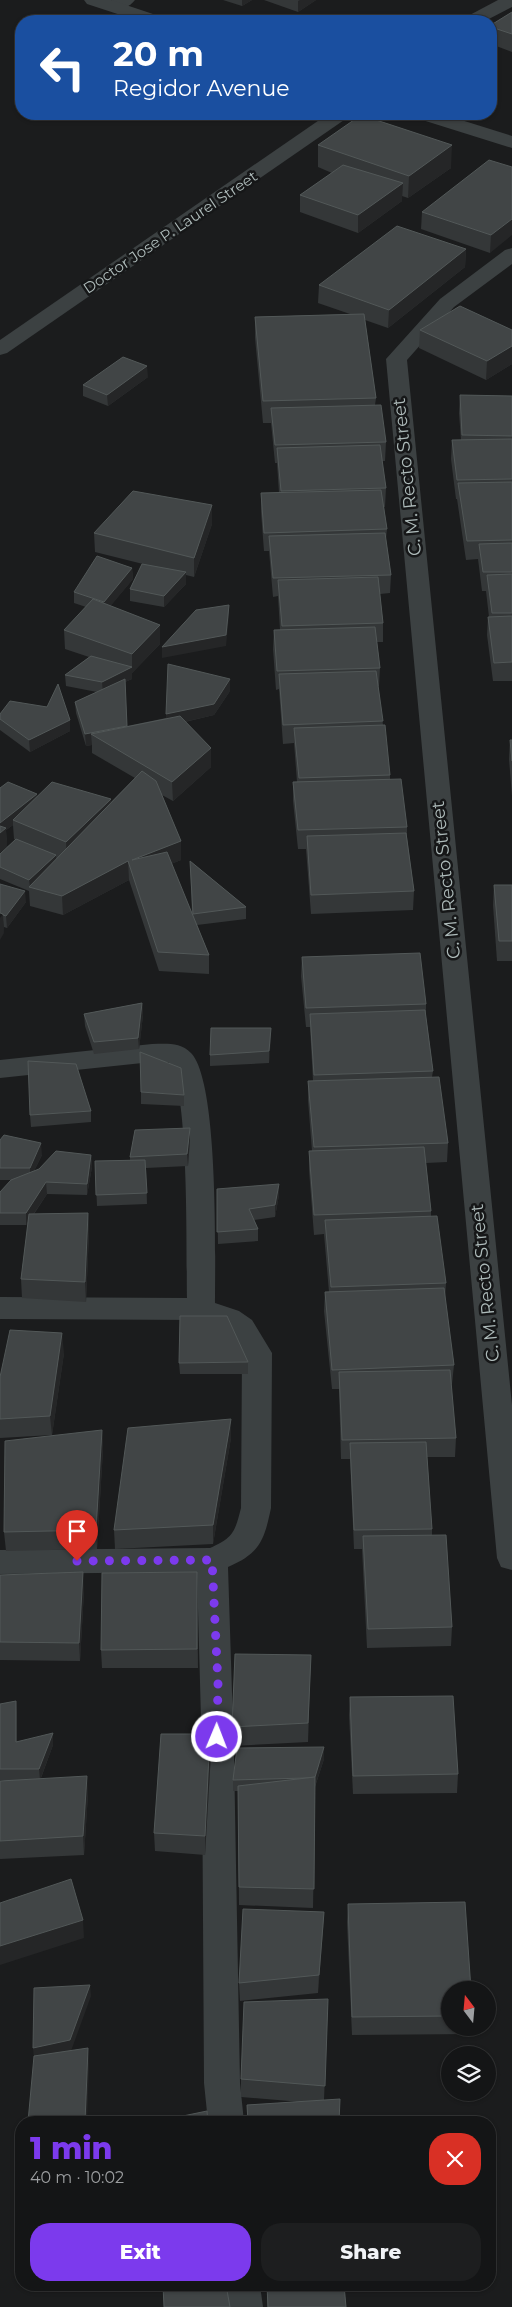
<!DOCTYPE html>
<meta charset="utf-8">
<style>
body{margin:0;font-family:Montserrat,sans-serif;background:#1d1e1f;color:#f1f3f6;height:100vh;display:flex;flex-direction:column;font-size:19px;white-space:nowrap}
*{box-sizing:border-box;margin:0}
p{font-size:16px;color:#9d9fa1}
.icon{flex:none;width:28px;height:28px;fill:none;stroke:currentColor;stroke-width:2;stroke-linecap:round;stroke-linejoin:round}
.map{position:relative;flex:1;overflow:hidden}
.panel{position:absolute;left:15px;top:2116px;width:481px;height:175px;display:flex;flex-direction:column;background:#141516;border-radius:20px;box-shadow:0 1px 4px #0004,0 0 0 1px #333435}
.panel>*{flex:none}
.top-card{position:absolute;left:15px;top:15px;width:482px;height:105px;border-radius:20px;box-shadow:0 1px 4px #0004,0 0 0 1px #333435;background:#1a4fa0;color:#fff;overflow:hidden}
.needle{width:32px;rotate:344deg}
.buttons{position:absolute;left:441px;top:1981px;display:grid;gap:10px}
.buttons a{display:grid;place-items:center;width:55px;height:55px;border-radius:50%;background:#141516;box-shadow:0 1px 4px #0004,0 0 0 1px #333435;font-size:25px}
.pin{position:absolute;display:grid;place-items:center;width:42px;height:42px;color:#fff;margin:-51px -21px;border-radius:50% 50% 50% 0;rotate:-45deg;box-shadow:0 0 5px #0007}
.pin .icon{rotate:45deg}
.me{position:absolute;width:55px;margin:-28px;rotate:1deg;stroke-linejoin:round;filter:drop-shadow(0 0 4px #0008)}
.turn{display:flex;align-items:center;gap:18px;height:105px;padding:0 15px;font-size:22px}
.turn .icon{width:65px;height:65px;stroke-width:2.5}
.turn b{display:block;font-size:35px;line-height:42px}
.round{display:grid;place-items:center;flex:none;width:52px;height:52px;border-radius:20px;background:#1d1e1f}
.head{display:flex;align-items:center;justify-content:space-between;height:85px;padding:0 15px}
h1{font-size:30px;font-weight:800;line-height:38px;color:#7c3aed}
.action{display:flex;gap:10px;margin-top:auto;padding:10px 15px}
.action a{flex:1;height:58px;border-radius:20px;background:#7c3aed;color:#fff;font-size:20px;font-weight:800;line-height:58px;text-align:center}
.action a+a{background:#1d1e1f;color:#f1f3f6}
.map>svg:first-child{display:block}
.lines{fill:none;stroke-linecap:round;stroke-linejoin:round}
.minor{fill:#3c4142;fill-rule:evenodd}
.tertiary{fill:#3c4142;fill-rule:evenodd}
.wall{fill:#343738;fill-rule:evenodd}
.shaded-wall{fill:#252627}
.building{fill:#414546;stroke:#525858}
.route{stroke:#7c3aed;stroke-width:9;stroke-dasharray:0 16.2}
.labels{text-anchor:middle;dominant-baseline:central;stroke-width:5;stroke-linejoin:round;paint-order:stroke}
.far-street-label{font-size:15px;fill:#aebbba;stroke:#161718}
.street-label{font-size:18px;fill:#aebbba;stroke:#161718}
</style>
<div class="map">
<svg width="512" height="2307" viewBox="0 0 512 2307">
<rect width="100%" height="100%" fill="#1b1c1d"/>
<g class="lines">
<g class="minor">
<path d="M112,0H135C129,8 117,12 108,10L105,6Z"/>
<path d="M498,0H512V7L485,21H463L466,17Z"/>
<path d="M328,114H349L347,118L7,353L0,355V340Z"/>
<path d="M512,248V264L454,307L407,360L512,1405V1570L501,1567L497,1558L386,359L440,299L505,250Z"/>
<path d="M152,1044C167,1044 180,1042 191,1053C219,1082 215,1257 215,1303L239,1311L252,1320L272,1353L271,1508C264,1541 260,1553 228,1567L234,1756L240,2083L244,2122H208L204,2083L202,1756L197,1572L0,1574V1550L210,1548C233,1538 235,1532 241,1508L242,1353C234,1334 221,1326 201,1320L0,1319V1297L187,1298C186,1260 190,1083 168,1062H152L0,1078V1060Z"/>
<path d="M224,2285H260L263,2307H225Z"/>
</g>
<g class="tertiary">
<path d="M84,0H111L162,17L165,21H139L87,4Z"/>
<path d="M414,114H442L512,136V148L416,118Z"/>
</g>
</g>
<g class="wall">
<path d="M223,0H252L242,6Z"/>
<path d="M264,0H316L298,12Z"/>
<path d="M512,12V52L491,44V25Z"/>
<path d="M318,145L451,168L408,198L402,196V201L358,233L300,212V195L332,173L318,167Z"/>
<path d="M512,167L490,253L421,229L422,212Z"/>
<path d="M466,249L465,267L388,328L365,320L376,398L375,405L386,442L385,461H382L386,488L385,507H384L387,529L386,539L391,575L390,593L380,594L383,623V642H377L380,668L379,686H378L383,725L390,775V779L407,827V837L414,891L413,910L311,914L306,849H298L293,801V782H297L294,743L283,744L279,689L276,690L273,649L274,630H280L278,596L273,597L269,551H264L261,512V493H279L277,463H275L271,423H263L255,338V317L350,314L318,303L319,285Z"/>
<path d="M420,330H512V364L486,380L419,348Z"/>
<path d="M148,377L108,406L83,396V385Z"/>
<path d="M460,395L512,396V681H493L487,635L488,617H489L486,591H482L478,559L466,560L457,499H456L451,459L452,440H461L459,413Z"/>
<path d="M212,524L194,577L186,575V584L164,607L130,601V589L143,564L95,552L94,533Z"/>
<path d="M132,568L133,579L110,606L160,625V644L132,673V679L125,682L127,726L166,718L230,691L214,715L185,722L211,767L173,801L162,795L181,841V860L171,864L192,915L190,861L246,907V919L197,925L209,955V974L159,971L129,880L63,915L30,906L29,891L0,879V854L7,848L0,788L37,794V796L111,802L135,778L92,753V745L86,746L76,713L75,702L97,692L66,686L65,675L89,657L65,649L64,630L86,607L74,603V592ZM13,825L14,839L16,840L7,847L6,830Z"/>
<path d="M0,714L70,731L30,752L0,730Z"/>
<path d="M510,740H512V796L509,759Z"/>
<path d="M0,884L26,902L7,928L4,927V933Z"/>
<path d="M494,885H512V961H497L493,905Z"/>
<path d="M302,957L426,1004V1016L433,1071L432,1077L448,1143L447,1162L426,1163L431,1211V1216L446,1283L445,1300L454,1365L452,1384H451L456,1438L455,1457H427L432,1529V1535L452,1627L451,1646L367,1648L362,1549H354L350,1459H341L339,1389H332L324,1311L325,1292H329L324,1234L314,1235L309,1170V1151H312L308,1100V1081H313L310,1027H306L301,976Z"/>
<path d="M142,1003L143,1015L139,1049L94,1054L85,1026L84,1014Z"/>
<path d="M271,1028L269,1063L210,1066V1055Z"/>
<path d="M141,1092L184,1095V1106L141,1104Z"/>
<path d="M91,1111V1122L31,1127L30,1115Z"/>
<path d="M190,1128V1139L188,1166L146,1168L147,1204L97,1206L95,1161L130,1160V1157Z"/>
<path d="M0,1140L42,1155L34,1171L91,1155L92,1167L87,1195L47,1194L34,1214L88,1213L89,1232L86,1302L22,1298L21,1279L28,1223L26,1225H0V1192L12,1180H0Z"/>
<path d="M217,1189L279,1195L275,1217L254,1220L258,1229V1241L218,1244Z"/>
<path d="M64,1353L52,1435L0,1438V1377Z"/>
<path d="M248,1362V1374H180L179,1363Z"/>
<path d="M231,1419V1438L213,1544L115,1549L114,1530Z"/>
<path d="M102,1430L103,1449L97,1549L6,1551L4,1532Z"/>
<path d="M197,1572L198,1668H102L101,1650Z"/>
<path d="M0,1575L84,1591L80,1661L0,1660Z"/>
<path d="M311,1655L308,1742L232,1746V1727Z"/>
<path d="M350,1697L458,1774L457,1793L353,1794L349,1715Z"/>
<path d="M0,1704L17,1712V1742L53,1745L41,1778L88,1794L84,1855L0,1859V1781L13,1780H0Z"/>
<path d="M211,1753L205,1855L155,1851L154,1833Z"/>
<path d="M324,1759L315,1787L313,1908L239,1905L238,1791H233V1780Z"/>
<path d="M348,1904L450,1990V2028H472V2034L352,2035L347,1922Z"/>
<path d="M324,1912L323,1930L318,1993L240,2001L239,1983Z"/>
<path d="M328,1999L324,2100L339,2122H247V2105L301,2102L241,2097V2079Z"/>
<path d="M267,2285H344L346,2307H267Z"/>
</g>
<g class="shaded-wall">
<path d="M242,0H252L242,6Z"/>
<path d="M300,0H316L298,12V1Z"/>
<path d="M452,145L451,168L408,198L409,176Z"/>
<path d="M403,183L402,201L358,233V215Z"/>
<path d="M512,219V235L490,253L491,235Z"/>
<path d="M466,249L465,267L388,328L389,310Z"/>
<path d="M512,346V364L486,380L487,361Z"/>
<path d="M147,366L148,377L108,406L107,395Z"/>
<path d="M212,505V524L194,577V558Z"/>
<path d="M132,568L133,579L104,614V602Z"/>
<path d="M186,572V584L164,607V596Z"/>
<path d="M229,605V616L226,646L162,658V647Z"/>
<path d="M160,625V644L132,673V654Z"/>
<path d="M132,667V679L125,682L91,734L92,745L86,746L85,734L103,693L102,682Z"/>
<path d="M230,679V691L214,715L166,726V714Z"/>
<path d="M70,720V731L30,752L29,740Z"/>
<path d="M211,748V767L173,801L172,782Z"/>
<path d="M37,794L38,806L13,820V825L6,830L7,847L0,853V823Z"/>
<path d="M111,799L112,819L67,861L66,842Z"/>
<path d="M181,841V860L134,879L132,860Z"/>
<path d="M56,855L57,866L30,887L29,880Z"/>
<path d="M128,861L129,880L63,915L62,896Z"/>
<path d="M25,891L26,902L7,928L6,916Z"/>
<path d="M3,914L4,933L0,940V918Z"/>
<path d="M142,1003L143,1015L139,1049L138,1038Z"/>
<path d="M271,1028V1040L269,1063V1051Z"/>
<path d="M190,1128V1139L188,1166L187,1154Z"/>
<path d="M41,1143L42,1155L30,1179V1168Z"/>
<path d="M91,1155L92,1167L87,1195V1184Z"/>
<path d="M46,1182L47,1194L26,1225V1213Z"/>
<path d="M279,1184V1195L275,1217V1205Z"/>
<path d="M88,1213L89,1232L86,1302L85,1282Z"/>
<path d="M62,1333L64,1353L52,1435L50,1416Z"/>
<path d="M231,1419V1438L213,1544V1525Z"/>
<path d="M102,1430L103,1449L97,1549L96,1530Z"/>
<path d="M83,1572L84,1591L80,1661L79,1643Z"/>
<path d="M16,1701L17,1712V1753L16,1742Z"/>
<path d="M53,1733V1745L40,1780L39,1769Z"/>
<path d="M210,1734L211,1753L205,1855V1836Z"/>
<path d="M324,1747V1759L314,1789V1777Z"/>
<path d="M87,1776L88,1794L84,1855L83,1836Z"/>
<path d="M324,1912L323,1930L318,1993L319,1975Z"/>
<path d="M83,1920L84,1938L0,1965V1946Z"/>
<path d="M90,1985L91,1996L71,2051L34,2059L33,2048Z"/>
<path d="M88,2048L89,2066L87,2122H85Z"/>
</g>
<g class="building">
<path d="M512,12V34L491,27V25Z"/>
<path d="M361,115L452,145L409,176L318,145Z"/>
<path d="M489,160L512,167V219L491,235L422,212Z"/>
<path d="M343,165L403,183L358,215L300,195Z"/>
<path d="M397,226L466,249L389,310L319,285Z"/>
<path d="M460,306L512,330V346L487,361L420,330Z"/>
<path d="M364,314L376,398L263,401L255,317Z"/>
<path d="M123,357L147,366L107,395L83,385Z"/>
<path d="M460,395L512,396V436L462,435Z"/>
<path d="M381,405L386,442L275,445L271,408Z"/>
<path d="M512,439V479L457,480L452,440Z"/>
<path d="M380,445L386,488L281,491L277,448Z"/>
<path d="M512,482V540L467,541L458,483Z"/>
<path d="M381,490L387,529L264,533L261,493Z"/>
<path d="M133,491L212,505L194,558L94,533Z"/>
<path d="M385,533L391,575L273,578L269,536Z"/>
<path d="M512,543V572H483L479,544Z"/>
<path d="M97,556L132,568L104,602L74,592Z"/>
<path d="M142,564L186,572L164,596L130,589Z"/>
<path d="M512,574V613H492L487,575Z"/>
<path d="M378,577L383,623L282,626L278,580Z"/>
<path d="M93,599L160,625L132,654L64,630Z"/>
<path d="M229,605L226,635L162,647L196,610Z"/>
<path d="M512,616V662L494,663L488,617Z"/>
<path d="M375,627L380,668L277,671L274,630Z"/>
<path d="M91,656L132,667L102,682L65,675Z"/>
<path d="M168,664L230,679L214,704L166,714Z"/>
<path d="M376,671L383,721L283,725L279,674Z"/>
<path d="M125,679L127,726L85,734L75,702Z"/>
<path d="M58,684L70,720L29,740L0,719V714L10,701L47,707Z"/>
<path d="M180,716L211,748L172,782L91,734Z"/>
<path d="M385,725L390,775L299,778L294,728Z"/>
<path d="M510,740H512V761Z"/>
<path d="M142,771L156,781L181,841L132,860L167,852L209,955L158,952L128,861L62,896L29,887Z"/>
<path d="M401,779L407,827L298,830L293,782Z"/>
<path d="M8,782L37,794L0,823V788Z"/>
<path d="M52,782L111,799L66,842L13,820Z"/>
<path d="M0,826L6,828L0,833Z"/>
<path d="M406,833L414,891L311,895L307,836Z"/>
<path d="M16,839L56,855L29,880L0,867V854Z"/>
<path d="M190,861L246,907L193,914Z"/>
<path d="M0,884L25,891L6,916L3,915V914L0,913Z"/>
<path d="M494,885H512V941H499Z"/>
<path d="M420,953L426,1004L306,1008L302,957Z"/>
<path d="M142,1003L138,1038L94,1042L84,1014Z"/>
<path d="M425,1010L433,1071L314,1075L310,1014Z"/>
<path d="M211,1028H271L269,1051L210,1055Z"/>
<path d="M140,1052L181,1068L184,1095L141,1092Z"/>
<path d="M28,1061L76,1064L91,1111L30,1115Z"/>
<path d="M439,1077L448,1143L314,1147L308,1081Z"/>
<path d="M190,1128L187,1154L130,1157L135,1130Z"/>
<path d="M4,1135L41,1143L30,1168H0V1140Z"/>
<path d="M424,1147L431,1211L314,1215L309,1151Z"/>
<path d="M56,1151L91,1155L87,1184L46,1182L26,1213H0V1192L11,1180L39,1169Z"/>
<path d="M145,1160L147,1193L96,1195L95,1161Z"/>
<path d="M279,1184L275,1205L249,1209L258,1229L217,1232V1189Z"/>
<path d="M88,1213L85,1282L21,1279L29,1214Z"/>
<path d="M437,1216L446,1283L331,1287L325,1220Z"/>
<path d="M444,1288L454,1365L332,1370L325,1292Z"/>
<path d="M180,1316H227L248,1362L179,1363Z"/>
<path d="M10,1330L62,1333L50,1416L0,1419V1377Z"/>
<path d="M450,1370L456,1438L342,1440L339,1372Z"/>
<path d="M231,1419L213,1525L114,1530L128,1428Z"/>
<path d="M102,1430L96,1530L4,1532L5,1441Z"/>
<path d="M426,1442L432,1529L354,1530L350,1443Z"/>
<path d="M446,1535L452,1627L368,1629L363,1536Z"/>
<path d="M83,1572L79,1643L0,1642V1575Z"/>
<path d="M197,1572V1649L101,1650L102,1573Z"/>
<path d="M235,1654L311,1655L308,1723L232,1727Z"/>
<path d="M453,1696L458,1774L353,1776L350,1697Z"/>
<path d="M16,1701V1742L53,1733L39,1769H0V1704Z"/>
<path d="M161,1734H210L205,1836L154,1833Z"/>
<path d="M324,1747L315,1777L306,1778L233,1780L237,1748Z"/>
<path d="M87,1776L83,1836L0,1841V1781Z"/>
<path d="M315,1777L314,1889L239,1887L238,1786Z"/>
<path d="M71,1879L83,1920L0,1946V1903Z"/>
<path d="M465,1902L471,1990H450V2016L352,2017L348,1904Z"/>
<path d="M243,1909L324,1912L319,1975L239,1983Z"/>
<path d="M90,1985L70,2040L33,2048L34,1988Z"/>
<path d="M328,1999L325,2086L241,2079L244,2002Z"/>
<path d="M88,2048L85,2122H28L34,2056Z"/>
<path d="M340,2099L339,2122H248L247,2105Z"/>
<path d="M207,2111L208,2122H154Z"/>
<path d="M163,2285H226L230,2307H164Z"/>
<path d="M267,2285H344L346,2307H268Z"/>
</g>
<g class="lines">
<path class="route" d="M77,1561L212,1560L218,1684L217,1737"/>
</g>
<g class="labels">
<g class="far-street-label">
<text transform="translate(170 232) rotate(-34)">Doctor Jose P. Laurel Street</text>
</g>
<g class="street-label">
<text transform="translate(407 477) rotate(-96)">C. M. Recto Street</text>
<text transform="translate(446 880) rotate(-96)">C. M. Recto Street</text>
<text transform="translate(485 1283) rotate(-96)">C. M. Recto Street</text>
</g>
</g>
</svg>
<div class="buttons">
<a><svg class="needle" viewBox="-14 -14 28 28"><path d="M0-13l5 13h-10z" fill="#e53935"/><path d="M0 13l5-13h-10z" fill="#9d9fa1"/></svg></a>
<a><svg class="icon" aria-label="layers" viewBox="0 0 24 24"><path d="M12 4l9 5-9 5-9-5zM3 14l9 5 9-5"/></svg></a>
</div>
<div class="pin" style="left:77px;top:1561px;background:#d93025"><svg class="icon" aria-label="arrive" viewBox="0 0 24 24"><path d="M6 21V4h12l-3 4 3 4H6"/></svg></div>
<svg class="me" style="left:217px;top:1737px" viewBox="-20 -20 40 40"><circle r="17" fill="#7c3aed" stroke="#fff" stroke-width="3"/><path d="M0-11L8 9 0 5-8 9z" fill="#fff"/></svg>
<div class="top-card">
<div class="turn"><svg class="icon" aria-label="left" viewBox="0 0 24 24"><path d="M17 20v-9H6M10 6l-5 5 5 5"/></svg><div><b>20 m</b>Regidor Avenue</div></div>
</div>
<section class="panel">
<div class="head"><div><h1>1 min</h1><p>40 m · 10:02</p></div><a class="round" style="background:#d93025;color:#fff"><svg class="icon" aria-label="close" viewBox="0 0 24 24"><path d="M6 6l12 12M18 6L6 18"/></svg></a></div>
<div class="action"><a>Exit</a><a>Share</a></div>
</section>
</div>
